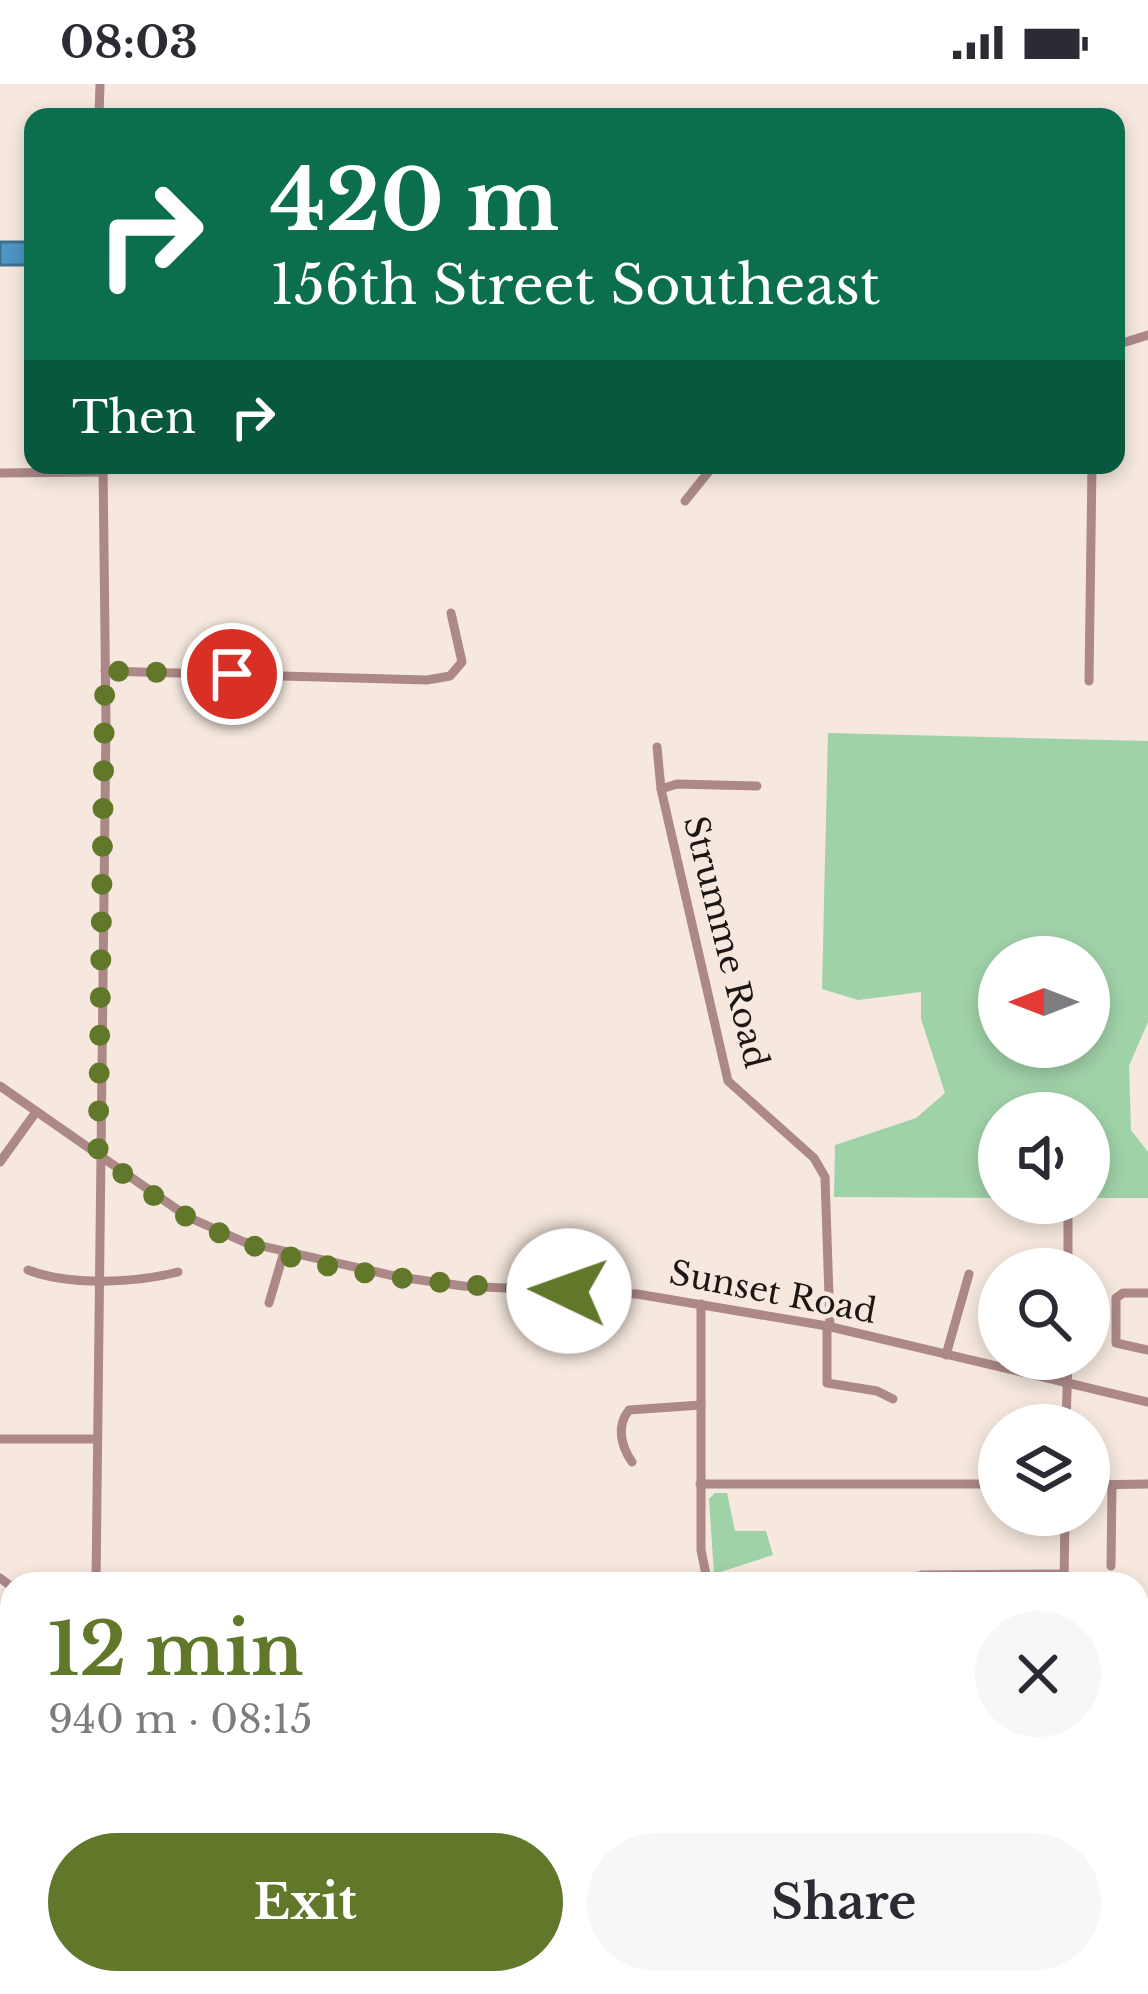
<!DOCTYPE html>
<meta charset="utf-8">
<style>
body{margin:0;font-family:"Libre Baskerville",serif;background:#f7f7f7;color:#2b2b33;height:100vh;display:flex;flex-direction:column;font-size:45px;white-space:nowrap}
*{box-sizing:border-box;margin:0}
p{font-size:39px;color:#7c7c81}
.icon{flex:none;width:66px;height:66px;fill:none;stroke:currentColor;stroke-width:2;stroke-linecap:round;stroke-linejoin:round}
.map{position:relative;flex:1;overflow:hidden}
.side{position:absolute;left:0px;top:1488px;width:1149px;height:423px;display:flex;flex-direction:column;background:#fff;border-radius:36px 36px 0 0;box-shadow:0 6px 18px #0003}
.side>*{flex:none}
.top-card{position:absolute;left:24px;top:24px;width:1101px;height:366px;border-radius:24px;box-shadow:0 6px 18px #0003;background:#0b6e4f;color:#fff;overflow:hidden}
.needle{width:78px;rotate:270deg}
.tools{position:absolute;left:978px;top:852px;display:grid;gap:24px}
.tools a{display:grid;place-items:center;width:132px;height:132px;border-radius:50%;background:#fff;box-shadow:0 6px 18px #0003;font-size:60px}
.pin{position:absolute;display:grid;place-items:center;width:102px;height:102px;color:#fff;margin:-51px;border:6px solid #fff;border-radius:50%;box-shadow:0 3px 12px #0007}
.me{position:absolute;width:132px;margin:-66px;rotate:273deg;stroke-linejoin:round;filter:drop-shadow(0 0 9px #0008)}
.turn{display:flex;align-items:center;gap:42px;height:252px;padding:0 48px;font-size:54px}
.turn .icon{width:156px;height:156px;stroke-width:2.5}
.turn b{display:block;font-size:84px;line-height:102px}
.then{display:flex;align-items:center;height:114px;padding:0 48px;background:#0003;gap:24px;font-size:45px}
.round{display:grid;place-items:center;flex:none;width:126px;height:126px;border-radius:63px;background:#f7f7f7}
.head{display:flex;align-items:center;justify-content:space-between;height:204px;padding:0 48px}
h1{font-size:72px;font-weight:700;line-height:90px;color:#61782a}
.cta{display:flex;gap:24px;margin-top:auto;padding:24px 48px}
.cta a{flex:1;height:138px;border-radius:72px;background:#61782a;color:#fff;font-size:48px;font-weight:700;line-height:138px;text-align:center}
.cta a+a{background:#f7f7f7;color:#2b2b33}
.status{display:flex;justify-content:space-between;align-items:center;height:84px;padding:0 60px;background:#fff;direction:ltr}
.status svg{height:33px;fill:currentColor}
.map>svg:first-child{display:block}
.green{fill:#a0d2a8;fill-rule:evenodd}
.water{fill:#4e96c4;stroke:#3f708f;stroke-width:3}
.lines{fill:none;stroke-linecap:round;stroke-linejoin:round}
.stream{stroke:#3f708f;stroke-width:3}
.minor{stroke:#ad8889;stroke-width:9}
.route{stroke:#61782a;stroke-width:21;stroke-dasharray:0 37.8}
.labels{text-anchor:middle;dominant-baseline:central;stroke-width:9;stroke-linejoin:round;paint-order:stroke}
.street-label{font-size:33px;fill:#1c1714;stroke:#f6e8de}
</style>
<div class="status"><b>08:03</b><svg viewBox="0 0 49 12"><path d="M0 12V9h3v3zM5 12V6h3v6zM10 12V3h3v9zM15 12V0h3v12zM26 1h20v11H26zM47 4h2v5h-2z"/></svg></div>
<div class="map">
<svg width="1148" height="1910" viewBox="0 0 1148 1910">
<rect width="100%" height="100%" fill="#f6e8de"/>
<g class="green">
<path d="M828,649L1148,657V938L1129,982L1131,1046L1148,1068V1114H1089V1029H999V1114L834,1113L835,1061L916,1034L945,1009L921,935V908L858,916L822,905ZM999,873H1089V963H999Z"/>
<path d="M715,1409H727L735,1447H766L773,1471L714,1490L709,1415Z"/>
<path d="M0,1731H12V1866L0,1865Z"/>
</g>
<g class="water">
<rect x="0" y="158" width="33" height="23"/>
<path d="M0,1877H8L12,1899L40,1905L39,1910L0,1906Z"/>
</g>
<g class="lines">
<path class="stream" d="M1116,88L1118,87"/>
<g class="minor">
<path d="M99,33L100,0"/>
<path d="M1116,261L1148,251"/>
<path d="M0,389L103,388"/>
<path d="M685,417L714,381"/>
<path d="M105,587L427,596L450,592L462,578L451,529"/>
<path d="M1089,597L1092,381"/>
<path d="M657,663L661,705L728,997L814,1074L825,1093L830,1242"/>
<path d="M661,705L677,700L757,702"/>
<path d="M0,1002L188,1133L244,1158L399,1193L463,1202L637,1210L827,1242L1148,1318"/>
<path d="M0,1078L36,1028"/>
<path d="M1068,1185V1119"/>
<path d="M28,1186C69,1202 136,1199 178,1188"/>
<path d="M1148,1209H1123L1116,1214V1259L1148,1266"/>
<path d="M269,1219L284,1168"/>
<path d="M701,1220V1466L708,1500"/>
<path d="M827,1242V1299L877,1307L893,1315"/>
<path d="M946,1271L969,1190"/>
<path d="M1066,1341L1068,1275"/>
<path d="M0,1355H94"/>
<path d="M632,1378C621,1362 616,1342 629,1326L701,1321"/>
<path d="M700,1400H999"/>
<path d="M990,1400V1365L998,1346"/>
<path d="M1089,1401L1148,1400"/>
<path d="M1111,1482L1112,1401"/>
<path d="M0,1494L12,1503"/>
<path d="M96,1500L106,639L103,381"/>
<path d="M899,1500L922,1491L1064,1490"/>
<path d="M1064,1500L1065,1431"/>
<path d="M0,1575H12"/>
<path d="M0,1667H12"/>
<path d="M1137,1694H1148"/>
<path d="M1137,1777H1148"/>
<path d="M153,1905V1910"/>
<path d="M95,1910V1899"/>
<path d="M1063,1910V1899"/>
</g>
</g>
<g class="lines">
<path class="route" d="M232,590L105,587L98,1072C136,1098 173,1129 215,1147C324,1194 452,1201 569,1207"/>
</g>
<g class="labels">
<g class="street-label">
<text transform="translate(726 858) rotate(76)">Strumme Road</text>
<text transform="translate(773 1208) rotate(11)">Sunset Road</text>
</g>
</g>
</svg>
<div class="tools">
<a><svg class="needle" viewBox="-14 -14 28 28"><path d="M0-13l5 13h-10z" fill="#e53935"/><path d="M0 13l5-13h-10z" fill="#7c7c81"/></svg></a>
<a><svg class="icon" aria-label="sound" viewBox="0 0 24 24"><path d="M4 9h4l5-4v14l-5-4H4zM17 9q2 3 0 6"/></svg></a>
<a><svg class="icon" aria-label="search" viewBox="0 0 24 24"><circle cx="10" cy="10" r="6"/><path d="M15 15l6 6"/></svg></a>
<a><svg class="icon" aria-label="layers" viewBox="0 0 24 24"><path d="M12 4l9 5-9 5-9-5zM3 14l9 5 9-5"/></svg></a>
</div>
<div class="pin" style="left:232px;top:590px;background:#d93025"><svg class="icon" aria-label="arrive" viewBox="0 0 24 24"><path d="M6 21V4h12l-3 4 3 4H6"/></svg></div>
<svg class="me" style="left:569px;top:1207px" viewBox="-20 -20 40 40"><circle r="19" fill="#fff"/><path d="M0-13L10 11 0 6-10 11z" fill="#61782a"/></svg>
<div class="top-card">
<div class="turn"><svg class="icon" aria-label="right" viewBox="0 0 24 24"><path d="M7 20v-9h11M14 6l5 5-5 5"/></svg><div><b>420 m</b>156th Street Southeast</div></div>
<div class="then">Then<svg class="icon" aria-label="right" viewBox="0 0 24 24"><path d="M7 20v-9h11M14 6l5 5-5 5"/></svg></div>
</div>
<section class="side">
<div class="head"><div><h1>12 min</h1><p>940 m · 08:15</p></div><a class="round"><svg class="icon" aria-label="close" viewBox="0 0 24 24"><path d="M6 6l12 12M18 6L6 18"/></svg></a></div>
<div class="cta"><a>Exit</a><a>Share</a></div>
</section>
</div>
